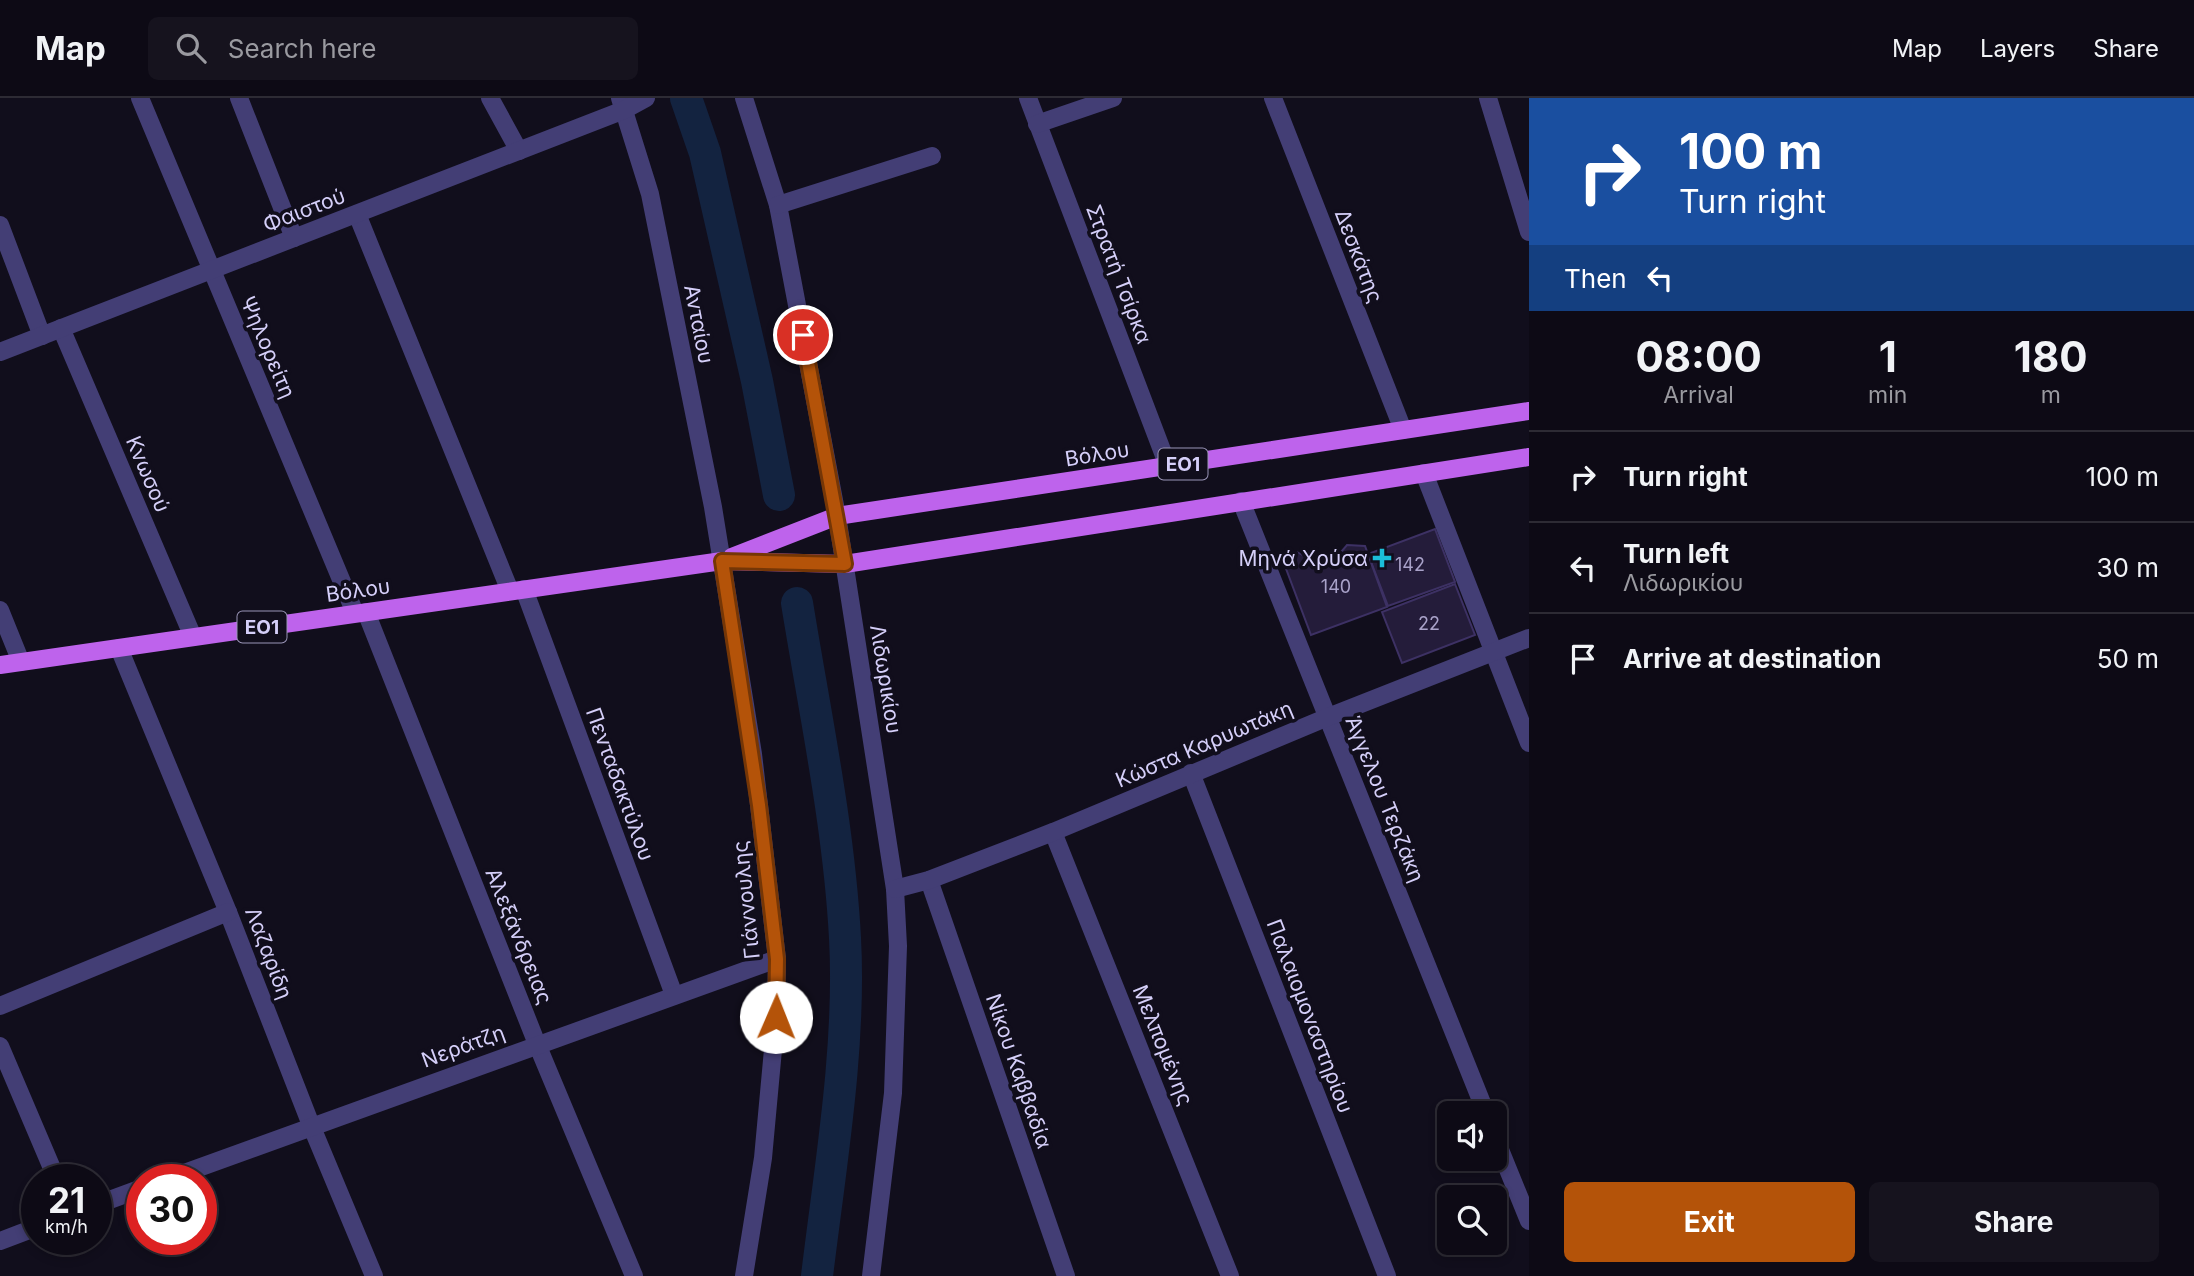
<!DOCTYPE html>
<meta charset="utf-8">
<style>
body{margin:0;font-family:Inter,sans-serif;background:#16131e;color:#f1f3f6;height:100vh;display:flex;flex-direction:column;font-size:26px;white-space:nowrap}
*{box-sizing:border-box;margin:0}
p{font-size:23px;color:#9a9aa0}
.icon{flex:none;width:38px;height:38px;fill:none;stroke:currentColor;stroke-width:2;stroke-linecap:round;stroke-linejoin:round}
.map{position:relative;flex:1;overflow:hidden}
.side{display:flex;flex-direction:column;background:#0d0a15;width:665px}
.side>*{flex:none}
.guide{background:#1a4fa0;color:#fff;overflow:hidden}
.controls{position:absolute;left:1437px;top:1003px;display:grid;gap:14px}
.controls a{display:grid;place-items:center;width:70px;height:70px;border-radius:10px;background:#0d0a15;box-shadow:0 4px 10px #0003,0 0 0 2px #2d2b34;font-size:35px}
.speed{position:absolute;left:21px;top:1066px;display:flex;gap:14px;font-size:35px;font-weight:700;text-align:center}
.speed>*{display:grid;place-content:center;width:91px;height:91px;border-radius:50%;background:#0d0a15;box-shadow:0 4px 10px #0003,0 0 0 2px #2d2b34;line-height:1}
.speed small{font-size:18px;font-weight:400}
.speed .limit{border:10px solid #d22;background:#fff;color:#111}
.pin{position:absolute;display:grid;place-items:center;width:60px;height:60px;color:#fff;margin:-30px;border:4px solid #fff;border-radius:50%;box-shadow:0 2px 7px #0007}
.me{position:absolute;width:77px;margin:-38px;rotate:1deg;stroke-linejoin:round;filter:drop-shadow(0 0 5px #0008)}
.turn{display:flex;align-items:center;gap:24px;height:147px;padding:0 35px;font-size:32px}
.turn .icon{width:91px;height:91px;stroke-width:2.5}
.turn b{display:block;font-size:49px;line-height:60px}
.then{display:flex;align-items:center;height:66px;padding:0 35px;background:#0003;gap:14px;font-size:26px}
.eta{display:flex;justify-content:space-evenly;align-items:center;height:119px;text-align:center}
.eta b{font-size:42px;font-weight:700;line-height:49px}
.primary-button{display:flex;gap:14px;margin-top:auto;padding:14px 35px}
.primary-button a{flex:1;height:80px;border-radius:10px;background:#b45309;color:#fff;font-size:28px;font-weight:700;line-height:80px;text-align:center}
.primary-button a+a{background:#16131e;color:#f1f3f6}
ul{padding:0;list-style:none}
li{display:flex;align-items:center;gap:21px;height:91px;padding:0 35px;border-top:2px solid #2d2b34}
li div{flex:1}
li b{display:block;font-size:26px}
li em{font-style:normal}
header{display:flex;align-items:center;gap:42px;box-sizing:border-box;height:98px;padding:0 35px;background:#0d0a15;border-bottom:2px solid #2d2b34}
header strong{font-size:33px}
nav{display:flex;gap:38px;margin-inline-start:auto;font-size:24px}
.search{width:490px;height:63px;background:#16131e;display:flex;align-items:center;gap:18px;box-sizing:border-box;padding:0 24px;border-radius:10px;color:#9a9aa0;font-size:26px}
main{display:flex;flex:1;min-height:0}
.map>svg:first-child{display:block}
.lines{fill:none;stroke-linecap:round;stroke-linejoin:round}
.canal{stroke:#132340;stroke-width:32}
.building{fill:#241c3a;stroke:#3d3164;stroke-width:2}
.minor{stroke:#433e75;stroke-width:18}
.major{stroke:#be63ec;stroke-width:18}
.route-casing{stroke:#753606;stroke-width:18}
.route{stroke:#b45309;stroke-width:12}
.poi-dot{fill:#1bbed9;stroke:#110e1c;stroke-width:2.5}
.labels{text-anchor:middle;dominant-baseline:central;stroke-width:7;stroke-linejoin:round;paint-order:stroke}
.number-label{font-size:18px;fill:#a9a2c9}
.shield{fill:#110e1c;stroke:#9a95b7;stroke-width:2}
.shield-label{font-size:19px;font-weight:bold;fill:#d5cff9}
.street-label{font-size:21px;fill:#d5cff9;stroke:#110e1c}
.poi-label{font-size:21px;fill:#d5cff9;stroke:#110e1c;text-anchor:end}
</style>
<header>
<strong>Map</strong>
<div class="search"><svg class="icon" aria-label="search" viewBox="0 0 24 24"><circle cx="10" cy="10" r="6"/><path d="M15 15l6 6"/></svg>Search here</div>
<nav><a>Map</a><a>Layers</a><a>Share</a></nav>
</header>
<main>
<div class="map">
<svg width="1529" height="1178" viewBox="0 0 1529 1178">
<rect width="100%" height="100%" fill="#110e1c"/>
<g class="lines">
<g class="canal">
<path d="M686,0L705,55L757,283L779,397"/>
<path d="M797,505C815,616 839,728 845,840C851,949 830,1070 817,1178"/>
</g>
</g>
<g class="building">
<path d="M1435,431L1455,484L1388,508L1368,456Z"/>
<path d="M1347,447L1365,448L1387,509L1311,537L1282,460L1297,454L1320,467L1336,460Z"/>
<path d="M1455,486L1475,537L1402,565L1382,514Z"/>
</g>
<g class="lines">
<g class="minor">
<path d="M140,0L355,515"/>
<path d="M239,0L294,140"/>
<path d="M490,0L519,53"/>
<path d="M620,0L650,96L713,409L753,656L777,861L776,919L763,1060L744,1178"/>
<path d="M744,0L778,107L837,418L895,791L898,848L893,995L871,1178"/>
<path d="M1028,0L1168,368"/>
<path d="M1273,0L1403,332"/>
<path d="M1488,0L1529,134"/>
<path d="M1037,26L1113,0"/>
<path d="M778,107L932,58"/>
<path d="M357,116L510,493"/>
<path d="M0,127L42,238"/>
<path d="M61,230L193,539"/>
<path d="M0,254L624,12L646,0"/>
<path d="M1424,375L1529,645"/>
<path d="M1241,403L1486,1015"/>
<path d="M524,491L674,897"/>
<path d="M0,512L21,564"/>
<path d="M366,514L537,946L634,1178"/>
<path d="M119,550L228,814L311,1027L374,1178"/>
<path d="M1191,675L1387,1178"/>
<path d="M1053,734L1230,1178"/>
<path d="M929,782L1066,1178"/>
<path d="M895,791L929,782L1053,734L1328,619L1529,540"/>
<path d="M0,908L228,814"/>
<path d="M0,948L57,1082"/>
<path d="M1494,1037L1529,1123"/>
<path d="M165,1082L777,861"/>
<path d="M96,1107L142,1090"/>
<path d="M0,1143L37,1129"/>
</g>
<g class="major">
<path d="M732,459L837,418L1529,313"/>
<path d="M0,567L722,463L845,466L1529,359"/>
</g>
</g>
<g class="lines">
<defs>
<path id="route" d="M776,919L777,861L759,707L722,463L845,466L803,237"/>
</defs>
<use href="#route" class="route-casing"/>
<use href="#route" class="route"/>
</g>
<path class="poi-dot" d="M1378.5 449.5h7v7h7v7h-7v7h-7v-7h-7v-7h7z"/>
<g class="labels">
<g class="number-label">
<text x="1410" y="466">142</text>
<text x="1336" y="488">140</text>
<text x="1429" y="525">22</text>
</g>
<g class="shield">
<rect x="1158.5" y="350.5" width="49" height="31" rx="5"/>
<rect x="237.5" y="513.5" width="49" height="31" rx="5"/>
</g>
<g class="shield-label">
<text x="1183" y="366">ΕΟ1</text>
<text x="262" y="529">ΕΟ1</text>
</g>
<g class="street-label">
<text transform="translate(304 112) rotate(-21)">Φαιστού</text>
<text transform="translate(1359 158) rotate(69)">Δεσκάτης</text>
<text transform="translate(1119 176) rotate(69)">Στρατή Τσίρκα</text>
<text transform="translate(699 226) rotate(79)">Ανταίου</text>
<text transform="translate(268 249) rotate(67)">Ψηλορείτη</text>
<text transform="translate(1097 356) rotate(-9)">Βόλου</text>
<text transform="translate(148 376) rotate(67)">Κνωσού</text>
<text transform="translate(358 492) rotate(-8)">Βόλου</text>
<text transform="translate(886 581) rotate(81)">Λιδωρικίου</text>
<text transform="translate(1204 646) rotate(-23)">Κώστα Καρυωτάκη</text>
<text transform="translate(620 686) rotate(70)">Πενταδακτύλου</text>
<text transform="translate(1385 701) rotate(68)">Άγγελου Τερζάκη</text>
<text transform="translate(746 802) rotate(-96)">Γιάννουλης</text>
<text transform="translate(519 838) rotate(68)">Αλεξάνδρειας</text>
<text transform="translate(269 855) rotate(69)">Λαζαρίδη</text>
<text transform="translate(1310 918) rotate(69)">Παλαιομοναστηρίου</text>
<text transform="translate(1163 947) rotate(68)">Μελπομένης</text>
<text transform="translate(463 948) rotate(-20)">Νεράτζη</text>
<text transform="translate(1019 973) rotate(71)">Νίκου Καββαδία</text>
</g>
<g class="poi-label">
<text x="1368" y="460">Μηνά Χρύσα</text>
</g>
</g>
</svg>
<div class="controls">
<a><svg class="icon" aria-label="sound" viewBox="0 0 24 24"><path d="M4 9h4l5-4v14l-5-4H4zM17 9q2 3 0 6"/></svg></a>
<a><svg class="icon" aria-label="search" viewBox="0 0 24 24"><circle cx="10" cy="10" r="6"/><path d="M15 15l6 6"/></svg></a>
</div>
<div class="speed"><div>21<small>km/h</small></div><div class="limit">30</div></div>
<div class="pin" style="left:803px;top:237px;background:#d93025"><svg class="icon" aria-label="arrive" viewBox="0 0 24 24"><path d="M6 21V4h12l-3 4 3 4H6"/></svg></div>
<svg class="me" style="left:776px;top:919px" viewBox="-20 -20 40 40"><circle r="19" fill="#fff"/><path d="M0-13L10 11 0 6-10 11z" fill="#b45309"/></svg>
</div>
<section class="side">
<div class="guide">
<div class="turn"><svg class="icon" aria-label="right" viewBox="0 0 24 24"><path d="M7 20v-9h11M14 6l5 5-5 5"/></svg><div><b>100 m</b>Turn right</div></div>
<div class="then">Then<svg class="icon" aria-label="left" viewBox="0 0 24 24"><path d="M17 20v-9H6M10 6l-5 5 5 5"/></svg></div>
</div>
<div class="eta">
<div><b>08:00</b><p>Arrival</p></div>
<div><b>1</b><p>min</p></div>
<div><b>180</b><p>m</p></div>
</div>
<ul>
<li><svg class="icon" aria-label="right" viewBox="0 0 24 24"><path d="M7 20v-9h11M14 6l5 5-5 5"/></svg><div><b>Turn right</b></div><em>100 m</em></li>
<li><svg class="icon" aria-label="left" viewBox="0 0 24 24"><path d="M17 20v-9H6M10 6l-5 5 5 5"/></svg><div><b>Turn left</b><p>Λιδωρικίου</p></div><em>30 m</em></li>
<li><svg class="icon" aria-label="arrive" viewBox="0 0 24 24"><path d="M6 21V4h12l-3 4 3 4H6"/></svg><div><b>Arrive at destination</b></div><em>50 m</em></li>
</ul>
<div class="primary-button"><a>Exit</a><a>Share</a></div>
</section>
</main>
